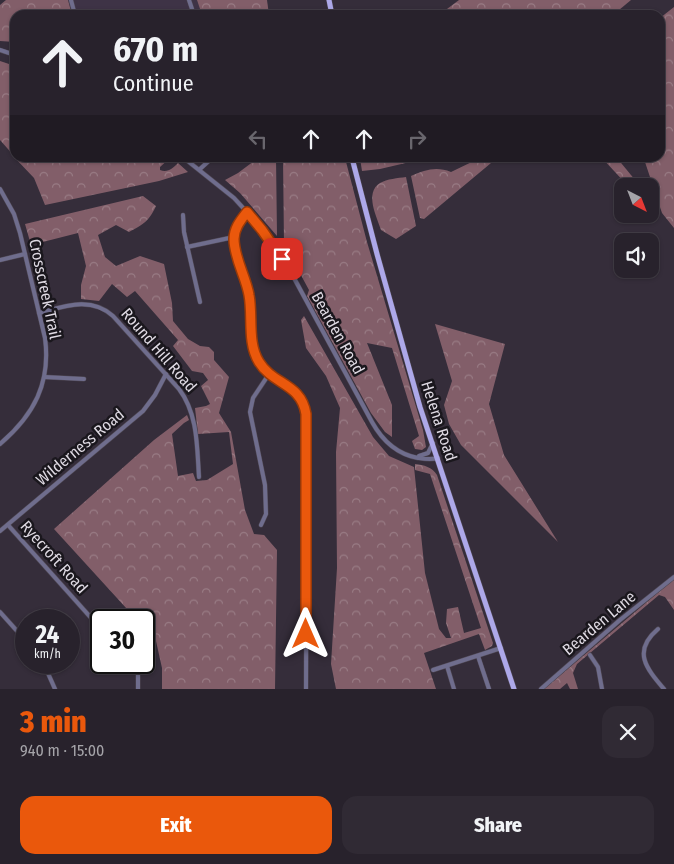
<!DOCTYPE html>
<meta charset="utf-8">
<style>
body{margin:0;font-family:"Fira Sans Condensed",sans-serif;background:#302a34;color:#f1f3f6;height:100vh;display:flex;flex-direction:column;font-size:19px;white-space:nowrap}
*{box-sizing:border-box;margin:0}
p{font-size:16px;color:#a5a4a9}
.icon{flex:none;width:28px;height:28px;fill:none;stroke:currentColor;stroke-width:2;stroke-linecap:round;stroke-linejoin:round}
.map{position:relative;height:689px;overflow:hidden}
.details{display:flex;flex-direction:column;background:#28222c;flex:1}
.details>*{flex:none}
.top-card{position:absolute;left:10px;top:10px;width:655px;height:152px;border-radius:15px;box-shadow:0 1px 4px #0004,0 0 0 1px #443f48;background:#28222c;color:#f1f3f6;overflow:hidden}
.needle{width:32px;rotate:138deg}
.controls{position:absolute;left:614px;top:178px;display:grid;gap:10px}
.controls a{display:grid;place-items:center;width:45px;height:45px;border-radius:10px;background:#28222c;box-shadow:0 1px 4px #0004,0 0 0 1px #443f48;font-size:25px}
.speed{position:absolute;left:15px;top:609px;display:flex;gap:10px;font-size:25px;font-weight:700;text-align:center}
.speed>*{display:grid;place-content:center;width:65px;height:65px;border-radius:50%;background:#28222c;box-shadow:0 1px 4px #0004,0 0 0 1px #443f48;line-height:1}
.speed small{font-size:12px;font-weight:400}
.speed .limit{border:2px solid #111;border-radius:8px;background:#fff;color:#111}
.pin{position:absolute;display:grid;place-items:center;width:42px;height:42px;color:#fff;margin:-21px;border-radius:10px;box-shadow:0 2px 8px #0006}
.me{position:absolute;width:55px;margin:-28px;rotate:0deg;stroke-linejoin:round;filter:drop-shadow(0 0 4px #0008)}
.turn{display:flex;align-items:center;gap:18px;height:105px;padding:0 20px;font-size:22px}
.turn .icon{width:65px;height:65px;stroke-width:2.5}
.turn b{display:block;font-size:35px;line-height:42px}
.lanes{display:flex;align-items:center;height:48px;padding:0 20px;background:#0003;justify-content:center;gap:25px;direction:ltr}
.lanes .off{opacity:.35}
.round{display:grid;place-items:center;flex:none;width:52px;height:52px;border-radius:15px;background:#302a34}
.overview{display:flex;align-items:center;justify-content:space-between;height:85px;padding:0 20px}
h1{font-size:30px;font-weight:800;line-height:38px;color:#ea580c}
.button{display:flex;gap:10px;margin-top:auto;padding:10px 20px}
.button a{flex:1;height:58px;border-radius:15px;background:#ea580c;color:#fff;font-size:20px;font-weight:800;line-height:58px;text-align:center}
.button a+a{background:#302a34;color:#f1f3f6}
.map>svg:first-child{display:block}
.built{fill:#3e3346}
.forest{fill:url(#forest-crowns)}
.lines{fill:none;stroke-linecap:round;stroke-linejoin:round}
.minor-casing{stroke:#504955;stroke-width:5}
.major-casing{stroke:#504955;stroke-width:6}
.minor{stroke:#6f6d8d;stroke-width:4}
.major{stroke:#ada8e9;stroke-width:5}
.route-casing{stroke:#983908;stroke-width:12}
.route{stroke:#ea580c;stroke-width:9}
.labels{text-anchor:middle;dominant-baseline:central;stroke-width:5;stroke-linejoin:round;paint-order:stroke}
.street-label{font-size:16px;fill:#dfdae3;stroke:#1a171d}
</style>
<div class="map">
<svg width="674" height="689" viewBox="0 0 674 689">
<defs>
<pattern id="forest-crowns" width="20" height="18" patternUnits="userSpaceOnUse" patternTransform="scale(1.25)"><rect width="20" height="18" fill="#825e69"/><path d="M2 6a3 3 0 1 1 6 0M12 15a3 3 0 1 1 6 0" fill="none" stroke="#997c85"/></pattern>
</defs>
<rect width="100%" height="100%" fill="#352d3a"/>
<path class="built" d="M68,0H197L202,15H72Z"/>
<g class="forest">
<path d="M6,0H68L72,15H15V42L0,41V5Z"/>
<path d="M197,0H267L269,15H202Z"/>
<path d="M459,0H631L613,15H439Z"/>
<path d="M674,7V228L662,213L645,162L635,158H660V18Z"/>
<path d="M0,61L15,66V157L0,140Z"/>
<path d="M15,158H170L160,167V170C168,173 173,168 178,163L188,172L159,181L45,205L34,178Z"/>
<path d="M258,158H276L277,236L240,193L225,180L238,173Z"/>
<path d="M283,158H345L367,242L423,430L426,447L422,450L415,449L412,441L419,436L392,348L367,343L392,405V437L385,432L371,413L307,296L309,290L284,244Z"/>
<path d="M360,158H427L380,169L362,171Z"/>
<path d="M480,158H497L424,219L420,218L411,176C425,170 436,166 451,172Z"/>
<path d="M602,158H617L640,186H628Z"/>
<path d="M406,177L416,226L396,239L381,230C377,217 364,193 380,183C387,179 398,178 406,177Z"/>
<path d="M143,196L156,206C149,221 144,224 129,232L116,225L98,235L105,257L116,266L140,256L164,264L172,303L173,321L188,339L200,346L209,347L214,352V360L229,377L219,413L231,432L245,510L254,534L264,535L277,550L275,689H162V668L156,641L144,627V620H137L54,529L154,440L187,415L189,420L184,423L172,434L178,476L193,473L196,481L207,480L233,464L229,432L198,434L195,408L206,406L210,404L201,386L208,380L203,373L192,371L173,346L178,340L135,291L127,297L112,284L99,301L81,299V285L86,266L78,233L31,245L25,224Z"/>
<path d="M304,316L373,437L389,456L414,467L425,573L439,629L446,638H451L446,623L447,609L458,607L464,633L481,628L430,474L415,470V464C424,465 432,467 437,475L493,643L492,646L485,650L479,634L424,653L436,689H336L331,664L337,568L336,452L340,408L326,376L306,348L301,320Z"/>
<path d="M435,324L505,344L489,404L504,455L558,542L461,445L449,424L444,405L452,381Z"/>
<path d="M674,579V610L665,597L659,595L577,664L573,673L578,689H570L567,683L560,689H544Z"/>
</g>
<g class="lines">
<defs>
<g id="minor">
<path d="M71,0L75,15"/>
<path d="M189,0L194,15"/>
<path d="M0,50L15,55"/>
<path d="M184,158L234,198L256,222L270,240L294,278L372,422C382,440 396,454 418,458C425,459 431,460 438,458"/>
<path d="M200,169L212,158"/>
<path d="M0,189L14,214L20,233L45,338C51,383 34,415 0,444"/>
<path d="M247,212C241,220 234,228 234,239C234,256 246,277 249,295C253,316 247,343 259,362C272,385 301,383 307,414L306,689"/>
<path d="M183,215L184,232L200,302"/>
<path d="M187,247L234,237"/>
<path d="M0,260L25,254"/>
<path d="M39,313C65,306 91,296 113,316L179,389C198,414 197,447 199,477"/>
<path d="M44,377L84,379"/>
<path d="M419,456L428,453L433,443"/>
<path d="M8,525L101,629"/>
<path d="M261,525L266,514L265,485L250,412L253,398L269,374"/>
<path d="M0,531L143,411L155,395L166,374"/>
<path d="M0,612L26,641"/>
<path d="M658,629C632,651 646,668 664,689"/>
<path d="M590,655L598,667L602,689"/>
<path d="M478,656L489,689"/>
<path d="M43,662L55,689"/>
<path d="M132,662L138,674V689"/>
<path d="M447,666L454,689"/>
<path d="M433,670L501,648"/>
<path d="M541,689L620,620L674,577"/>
</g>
<g id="major">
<path d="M329,0L332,15"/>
<path d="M352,158L377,254L420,407L514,689"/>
</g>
</defs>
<use href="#minor" class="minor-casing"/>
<use href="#major" class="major-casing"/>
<use href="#minor" class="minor"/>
<use href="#major" class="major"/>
</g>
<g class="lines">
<defs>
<path id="route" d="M282,259L262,230L247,212C241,220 234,228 234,239C234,258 246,277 249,295C253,316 247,343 259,362C273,385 301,383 306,414V634"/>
</defs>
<use href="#route" class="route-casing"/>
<use href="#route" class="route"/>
</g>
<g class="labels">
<g class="street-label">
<text transform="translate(45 289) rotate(78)">Crosscreek Trail</text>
<text transform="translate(338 333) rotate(61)">Bearden Road</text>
<text transform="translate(159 350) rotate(49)">Round Hill Road</text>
<text transform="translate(439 421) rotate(72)">Helena Road</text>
<text transform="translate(80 447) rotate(-40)">Wilderness Road</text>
<text transform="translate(54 557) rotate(48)">Ryecroft Road</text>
<text transform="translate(599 623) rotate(-40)">Bearden Lane</text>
</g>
</g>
</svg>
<div class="controls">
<a><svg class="needle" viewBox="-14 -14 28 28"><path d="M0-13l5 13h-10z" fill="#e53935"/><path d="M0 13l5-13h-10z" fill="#a5a4a9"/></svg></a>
<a><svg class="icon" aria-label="sound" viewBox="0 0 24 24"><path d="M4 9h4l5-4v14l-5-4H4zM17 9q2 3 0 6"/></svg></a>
</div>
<div class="speed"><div>24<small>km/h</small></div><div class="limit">30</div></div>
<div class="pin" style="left:282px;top:259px;background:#d93025"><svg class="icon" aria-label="arrive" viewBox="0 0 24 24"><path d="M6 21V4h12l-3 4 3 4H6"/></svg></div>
<svg class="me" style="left:306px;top:634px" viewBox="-20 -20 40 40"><path d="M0-17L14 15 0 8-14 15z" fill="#ea580c" stroke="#fff" stroke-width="4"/></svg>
<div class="top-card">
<div class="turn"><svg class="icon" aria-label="ahead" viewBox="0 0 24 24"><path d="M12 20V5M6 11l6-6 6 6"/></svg><div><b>670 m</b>Continue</div></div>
<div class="lanes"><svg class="icon off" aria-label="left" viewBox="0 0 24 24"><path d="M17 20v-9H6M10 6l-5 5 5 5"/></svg><svg class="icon" aria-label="ahead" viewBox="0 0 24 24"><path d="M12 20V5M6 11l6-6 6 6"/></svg><svg class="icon" aria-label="ahead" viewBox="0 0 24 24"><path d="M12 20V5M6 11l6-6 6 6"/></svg><svg class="icon off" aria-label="right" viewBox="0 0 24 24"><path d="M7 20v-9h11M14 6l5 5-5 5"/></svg></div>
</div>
</div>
<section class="details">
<div class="overview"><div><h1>3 min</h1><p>940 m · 15:00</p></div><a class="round"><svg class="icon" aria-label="close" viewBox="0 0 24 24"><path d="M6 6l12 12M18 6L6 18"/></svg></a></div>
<div class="button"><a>Exit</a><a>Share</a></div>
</section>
